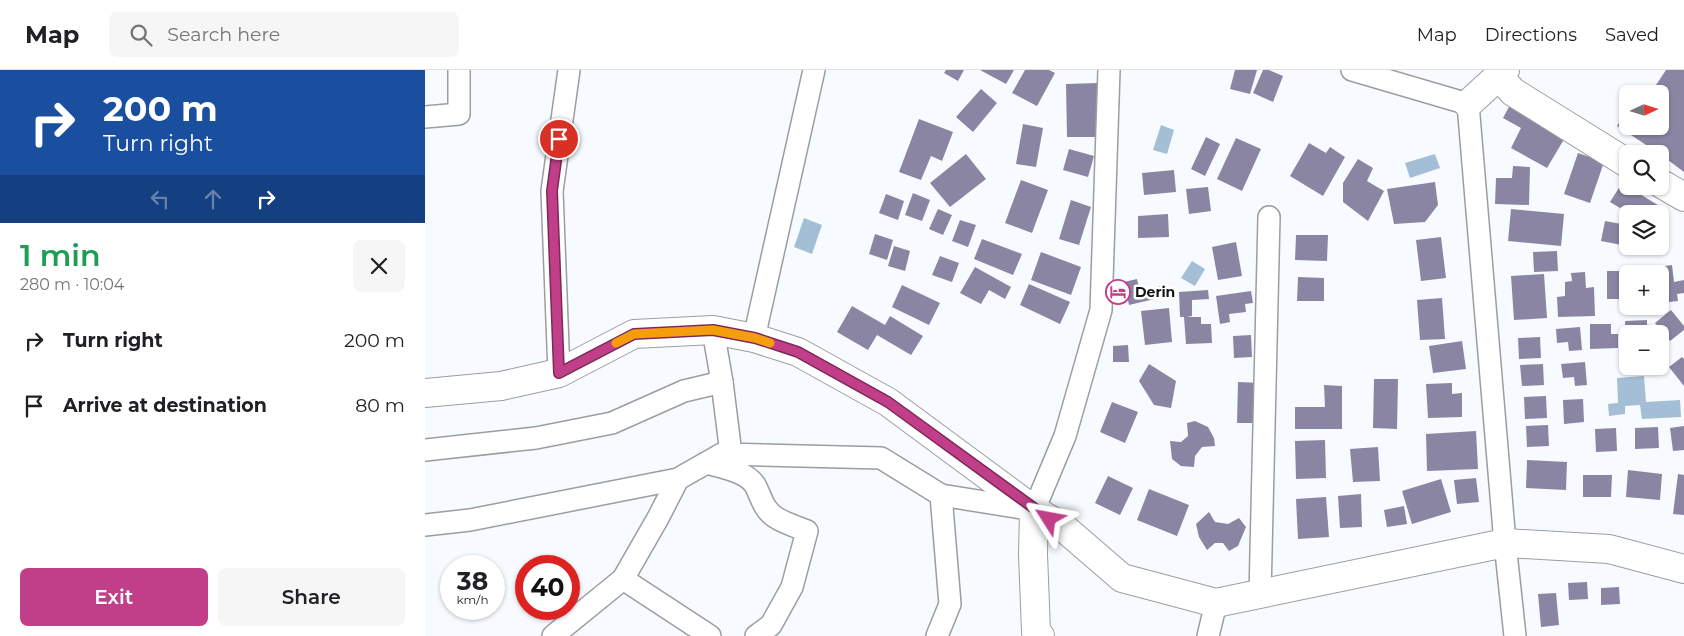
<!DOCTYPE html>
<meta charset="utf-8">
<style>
body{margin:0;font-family:Montserrat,sans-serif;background:#f6f6f6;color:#202124;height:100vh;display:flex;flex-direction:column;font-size:19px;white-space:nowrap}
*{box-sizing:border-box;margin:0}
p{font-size:16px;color:#757577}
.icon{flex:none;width:28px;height:28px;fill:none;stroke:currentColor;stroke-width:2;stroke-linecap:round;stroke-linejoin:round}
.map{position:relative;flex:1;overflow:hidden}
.sheet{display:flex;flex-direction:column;background:#fff;width:425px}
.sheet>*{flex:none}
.guide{background:#1a4fa0;color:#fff;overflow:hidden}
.needle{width:32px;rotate:86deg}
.tools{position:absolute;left:1194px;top:15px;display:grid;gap:10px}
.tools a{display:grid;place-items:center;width:50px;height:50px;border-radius:8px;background:#fff;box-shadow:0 1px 4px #0004;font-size:25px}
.speed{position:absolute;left:15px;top:485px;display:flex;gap:10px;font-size:25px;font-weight:700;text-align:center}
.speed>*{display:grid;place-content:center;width:65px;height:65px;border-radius:50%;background:#fff;box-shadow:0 1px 4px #0004;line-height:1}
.speed small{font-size:12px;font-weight:400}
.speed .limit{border:8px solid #d22;background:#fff;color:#111}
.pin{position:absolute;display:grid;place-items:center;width:42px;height:42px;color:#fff;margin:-21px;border:2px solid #fff;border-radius:50%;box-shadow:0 1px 5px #0007}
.me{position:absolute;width:55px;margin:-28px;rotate:304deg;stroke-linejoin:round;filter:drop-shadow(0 0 4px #0008)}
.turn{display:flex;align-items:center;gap:18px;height:105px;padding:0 20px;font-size:22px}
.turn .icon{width:65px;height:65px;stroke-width:2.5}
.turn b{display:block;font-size:35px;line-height:42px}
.lanes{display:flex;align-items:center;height:48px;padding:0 20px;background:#0003;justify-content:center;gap:25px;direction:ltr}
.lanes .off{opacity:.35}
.round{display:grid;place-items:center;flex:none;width:52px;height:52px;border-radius:8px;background:#f6f6f6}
.overview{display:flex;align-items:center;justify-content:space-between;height:85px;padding:0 20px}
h1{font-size:30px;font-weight:600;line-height:38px;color:#1e9e55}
.primary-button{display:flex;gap:10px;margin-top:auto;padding:10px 20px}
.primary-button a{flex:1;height:58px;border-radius:8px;background:#c03f88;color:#fff;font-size:20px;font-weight:600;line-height:58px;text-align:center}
.primary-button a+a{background:#f6f6f6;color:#202124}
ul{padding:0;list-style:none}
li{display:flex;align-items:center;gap:15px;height:65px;padding:0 20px}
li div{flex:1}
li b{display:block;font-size:19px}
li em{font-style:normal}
header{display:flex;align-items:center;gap:30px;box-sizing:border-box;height:70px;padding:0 25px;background:#fff;border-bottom:1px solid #e0e0e0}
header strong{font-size:24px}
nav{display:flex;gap:28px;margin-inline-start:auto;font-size:18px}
.search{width:350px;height:45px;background:#f6f6f6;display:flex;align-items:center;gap:12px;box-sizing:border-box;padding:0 18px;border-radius:8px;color:#757577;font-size:19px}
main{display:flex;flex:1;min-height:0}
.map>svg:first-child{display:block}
.water{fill:#a4bed6}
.building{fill:#8a85a3}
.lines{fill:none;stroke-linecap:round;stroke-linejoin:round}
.street-casing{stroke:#9a9ea1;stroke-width:24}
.secondary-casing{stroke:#9a9ea1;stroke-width:30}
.street{stroke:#fff;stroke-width:21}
.secondary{stroke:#fff;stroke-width:28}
.route-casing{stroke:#7d2958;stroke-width:12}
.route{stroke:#c03f88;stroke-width:9}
.slow{stroke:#f59e0b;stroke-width:9}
.labels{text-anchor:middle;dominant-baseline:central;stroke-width:5;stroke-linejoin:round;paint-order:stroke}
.poi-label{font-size:14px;font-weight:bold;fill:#141516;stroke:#fff;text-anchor:start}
</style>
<header>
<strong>Map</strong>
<div class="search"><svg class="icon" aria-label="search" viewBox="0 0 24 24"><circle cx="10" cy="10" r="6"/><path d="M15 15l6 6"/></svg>Search here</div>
<nav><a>Map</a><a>Directions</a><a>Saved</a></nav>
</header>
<main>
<section class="sheet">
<div class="guide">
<div class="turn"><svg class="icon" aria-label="right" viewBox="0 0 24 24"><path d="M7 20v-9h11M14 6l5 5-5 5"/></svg><div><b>200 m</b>Turn right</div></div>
<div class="lanes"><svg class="icon off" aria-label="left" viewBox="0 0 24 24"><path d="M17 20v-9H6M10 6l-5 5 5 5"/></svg><svg class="icon off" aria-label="ahead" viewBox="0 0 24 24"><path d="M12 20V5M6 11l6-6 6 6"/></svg><svg class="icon" aria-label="right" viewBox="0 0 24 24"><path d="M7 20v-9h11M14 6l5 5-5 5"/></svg></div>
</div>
<div class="overview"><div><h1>1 min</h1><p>280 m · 10:04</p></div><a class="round"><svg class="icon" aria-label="close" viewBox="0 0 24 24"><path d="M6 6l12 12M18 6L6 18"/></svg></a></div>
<ul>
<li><svg class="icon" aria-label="right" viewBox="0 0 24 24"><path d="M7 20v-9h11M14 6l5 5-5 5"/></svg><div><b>Turn right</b></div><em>200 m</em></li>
<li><svg class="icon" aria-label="arrive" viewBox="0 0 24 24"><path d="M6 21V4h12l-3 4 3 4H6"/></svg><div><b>Arrive at destination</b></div><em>80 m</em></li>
</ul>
<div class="primary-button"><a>Exit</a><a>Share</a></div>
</section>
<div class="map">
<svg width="1259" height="566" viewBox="0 0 1259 566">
<rect width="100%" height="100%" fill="#f7fbff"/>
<g class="water">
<path d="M736,55L749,60L742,84L728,80Z"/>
<path d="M1010,84L1015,98L985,108L980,93Z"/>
<path d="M379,148L397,155L387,184L369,177Z"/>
<path d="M767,191L780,199L770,216L756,208Z"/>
<path d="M1219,306L1221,332L1255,330L1256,347L1217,349L1215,335L1200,336V344L1184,346L1183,334L1193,333L1192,308Z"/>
</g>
<g class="building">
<path d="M521,0H539L533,11L519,3Z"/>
<path d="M555,0H589L581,14Z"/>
<path d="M600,0H624L630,3L612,36L587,23Z"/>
<path d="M810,0H832L825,24L805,19Z"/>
<path d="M838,0H844L858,6L848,32L828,23Z"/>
<path d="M1241,0H1259V102L1235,84L1192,56L1202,41V56H1235V24H1225Z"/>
<path d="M673,13L675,67H642L641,14Z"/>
<path d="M556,19L572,33L548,62L531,47Z"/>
<path d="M1085,35L1141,66L1122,98L1086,78L1096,58L1078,48Z"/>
<path d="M494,49L528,62L517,91L506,86L496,110L474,102Z"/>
<path d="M598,54L618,58L611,97L591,94Z"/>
<path d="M781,67L795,74L780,106L766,99Z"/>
<path d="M811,68L836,79L817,121L792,109Z"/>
<path d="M884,73L901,83L905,77L920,87L898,126L865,106Z"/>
<path d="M644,79L669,86L663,107L638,100Z"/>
<path d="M1153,83L1179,92L1165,133L1139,124Z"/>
<path d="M541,84L561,109L525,137L505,113Z"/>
<path d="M933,89L948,98L942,111L959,121L943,151L918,132V113Z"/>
<path d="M1088,96L1105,97L1104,135L1070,134L1071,108H1087Z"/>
<path d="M749,100L751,122L719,125L717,103Z"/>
<path d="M596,110L623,120L607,163L580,153Z"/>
<path d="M1010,112L1013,135L1000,152L969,154L962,119Z"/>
<path d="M1197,113L1236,137L1231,144H1205L1185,132Z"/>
<path d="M783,117L786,141L764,144L761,119Z"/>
<path d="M488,123L505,130L497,151L480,145Z"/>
<path d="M461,124L479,131L473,150L454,143Z"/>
<path d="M646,130L666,137L654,175L634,169Z"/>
<path d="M513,139L527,145L518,165L504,159Z"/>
<path d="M1086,139L1139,144L1136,176L1083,171Z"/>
<path d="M743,144L744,167L713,168V146Z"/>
<path d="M535,150L551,155L543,177L527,171Z"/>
<path d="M1180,151L1202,155V176L1176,171Z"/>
<path d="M450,164L468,170L462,190L444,184Z"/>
<path d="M871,165H903L902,191L870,190Z"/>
<path d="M1016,167L1021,208L996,211L991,170Z"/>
<path d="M557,169L597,184L588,205L549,189Z"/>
<path d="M811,172L817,206L793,210L787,177Z"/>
<path d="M469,176L485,181L480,201L463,196Z"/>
<path d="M1207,176H1232L1231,182Z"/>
<path d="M1132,181L1133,201L1109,202L1108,182Z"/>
<path d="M616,182L656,197L646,225L606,210Z"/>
<path d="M515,186L534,193L527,212L507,205Z"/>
<path d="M1247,195L1249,212L1259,210V223L1252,224L1253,231L1235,233V204H1220V199Z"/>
<path d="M550,197L586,217L580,229L564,220L556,234L535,223Z"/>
<path d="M1182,201H1213V204H1202V229H1182Z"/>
<path d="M1160,202L1161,218L1169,217L1170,246L1133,247L1132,227L1140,226V212L1147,211L1146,203Z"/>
<path d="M1119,204L1122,248L1089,250L1086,206Z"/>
<path d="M873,207L899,208V231H872Z"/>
<path d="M712,209L715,221L736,216L738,227L704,235L699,212Z"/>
<path d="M604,214L645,232L635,254L595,235Z"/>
<path d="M477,215L515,233L504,255L467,237Z"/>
<path d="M783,220L784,229L767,230V246L762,247H776V254H786L787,273L761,274L759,247H755L754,222Z"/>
<path d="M826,221L828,233L820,234L821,242L804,244L805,252L795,254L791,226Z"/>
<path d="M1017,228L1020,269L995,270L992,230Z"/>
<path d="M427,236L460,255L465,246L498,266L486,285L452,265L443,280L412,262Z"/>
<path d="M744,238L747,272L720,275L716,241Z"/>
<path d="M1246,240L1259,256V260L1245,271L1230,253Z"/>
<path d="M1222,250V261H1229V264H1202V271H1201L1200,251Z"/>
<path d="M1165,254H1186V264H1193V278L1165,279Z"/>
<path d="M1155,257L1157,280L1144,281L1143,272L1132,273L1131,259Z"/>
<path d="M826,265L827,287L809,288L808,266Z"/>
<path d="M1115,267L1116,288L1094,289L1093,268Z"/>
<path d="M1037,271L1041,299L1008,303L1004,276Z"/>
<path d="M703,275L704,292H688V276Z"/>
<path d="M1257,287L1259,289V316L1244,297Z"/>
<path d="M1160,292L1162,315L1150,316L1149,307L1138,308L1136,294Z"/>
<path d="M724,294L751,311L746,338L729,335L714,311Z"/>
<path d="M1118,294L1119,315L1097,316L1095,295Z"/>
<path d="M949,309H973L972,359L948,358Z"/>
<path d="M813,312L837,313L836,353H812Z"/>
<path d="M1027,313V324L1037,323V347L1003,348L1001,314Z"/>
<path d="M899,315L917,316V359H870V337H900Z"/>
<path d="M1121,326L1122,348L1100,349L1099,327Z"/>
<path d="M1158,329L1159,352L1139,354L1138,330Z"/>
<path d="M687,332L713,342L700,373L675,362Z"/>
<path d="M770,351L783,357L789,368L790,376L777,377L770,386L769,397L756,396L747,389L745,371L756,372L763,366L762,353Z"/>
<path d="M1123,355L1124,376L1102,377L1101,356Z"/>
<path d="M1259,356V380L1248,381L1245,358Z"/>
<path d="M1233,357L1234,378L1210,379V358Z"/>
<path d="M1191,358L1192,381L1171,382L1170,359Z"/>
<path d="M1051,361L1053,399L1002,401L1001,364Z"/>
<path d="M900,370L901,408L871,409L870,371Z"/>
<path d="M953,377L955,411L928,412L925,379Z"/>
<path d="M1102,390L1142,392L1141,420L1101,418Z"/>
<path d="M1203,400L1237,404L1235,430L1201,427Z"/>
<path d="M1253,404L1259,405V445L1248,444Z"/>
<path d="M1158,405H1187L1186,427H1158Z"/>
<path d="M683,406L708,418L695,445L670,433Z"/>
<path d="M1051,408L1054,432L1032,434L1029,410Z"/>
<path d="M1016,409L1026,442L987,454L977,421Z"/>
<path d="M724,419L764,435L752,466L712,450Z"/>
<path d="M936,424L937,457L915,458L913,426Z"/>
<path d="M901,427L904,467L873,469L871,429Z"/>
<path d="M979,436L982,454L962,457L959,440Z"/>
<path d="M784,442L790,452L803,454L814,448L821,457L813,476L804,481L798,473H790L782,480L774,467L771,454Z"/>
<path d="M1162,512L1163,529L1144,530L1143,513Z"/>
<path d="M1194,517L1195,534L1176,535V518Z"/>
<path d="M1131,523L1134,555L1116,557L1113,524Z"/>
</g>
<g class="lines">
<defs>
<g id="street">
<path d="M927,0L1043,34L1080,473L1090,566"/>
<path d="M0,47L34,44V0"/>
<path d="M288,260L297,312L306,384"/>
<path d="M329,268L389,0"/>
<path d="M134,303L127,121L144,0"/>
<path d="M0,380L111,368L187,353L259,321L297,312"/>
<path d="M281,393C295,397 321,401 330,415C336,426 338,439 350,447C359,453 372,457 382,461L367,517L346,555L331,566"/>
<path d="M0,455L45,450L253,409L297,384L456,388L516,425L609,440L640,366L676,240L684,0"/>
<path d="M198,509L285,566"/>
<path d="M835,524L844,147"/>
<path d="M128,566L198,509L233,448L253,409"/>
<path d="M512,566L525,534L516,425"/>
<path d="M783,566L791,533"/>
</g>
<g id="secondary">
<path d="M1074,7L1088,22L1202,93"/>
<path d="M1043,34L1080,0"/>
<path d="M1235,113L1259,127"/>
<path d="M0,323L76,316L134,303L209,264L288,260L329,268L373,282L463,332L609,440L639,458L697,508L791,533L1080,473L1184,479L1259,499"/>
<path d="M609,440L608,484L611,562L615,566"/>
</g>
</defs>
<use href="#street" class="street-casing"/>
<use href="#secondary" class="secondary-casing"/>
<use href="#street" class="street"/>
<use href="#secondary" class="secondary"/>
</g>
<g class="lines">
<defs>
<path id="route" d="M134,69L127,121L134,303L209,264L288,260L330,268L373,282L463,332L624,449"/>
</defs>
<use href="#route" class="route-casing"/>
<use href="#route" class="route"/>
<path class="slow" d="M191,273L209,264L288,260L330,268L345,273"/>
</g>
<defs>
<symbol id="hotel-ring" viewBox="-11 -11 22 22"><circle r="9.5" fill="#fff" stroke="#c03f88" stroke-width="1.5"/><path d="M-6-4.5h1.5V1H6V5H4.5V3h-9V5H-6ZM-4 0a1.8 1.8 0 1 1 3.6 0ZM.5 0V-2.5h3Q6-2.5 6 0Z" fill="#c03f88"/></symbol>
</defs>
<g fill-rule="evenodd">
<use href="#hotel-ring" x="679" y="208" width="28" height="28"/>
</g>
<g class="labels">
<g class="poi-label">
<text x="710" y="222">Derin</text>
</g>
</g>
</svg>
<div class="tools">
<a><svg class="needle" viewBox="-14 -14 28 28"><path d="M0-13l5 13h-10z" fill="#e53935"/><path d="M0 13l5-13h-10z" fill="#757577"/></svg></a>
<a><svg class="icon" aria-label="search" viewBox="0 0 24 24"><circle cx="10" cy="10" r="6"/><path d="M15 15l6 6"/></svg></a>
<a><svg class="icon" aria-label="layers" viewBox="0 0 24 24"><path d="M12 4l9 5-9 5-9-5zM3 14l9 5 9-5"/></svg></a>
<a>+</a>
<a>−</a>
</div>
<div class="speed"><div>38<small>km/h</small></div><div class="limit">40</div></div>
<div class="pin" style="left:134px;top:69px;background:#d93025"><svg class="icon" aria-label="arrive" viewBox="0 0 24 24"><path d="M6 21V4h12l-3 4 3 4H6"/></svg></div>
<svg class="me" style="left:624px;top:449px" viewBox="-20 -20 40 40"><path d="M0-17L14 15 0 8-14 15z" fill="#c03f88" stroke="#fff" stroke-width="4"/></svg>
</div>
</main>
